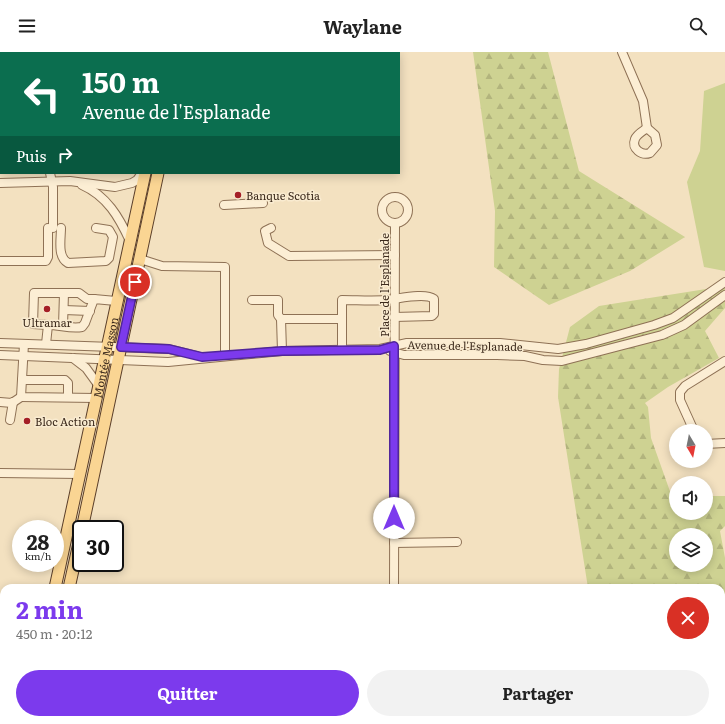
<!DOCTYPE html>
<html lang="fr">
<meta charset="utf-8">
<style>
body{margin:0;font-family:Literata,serif;background:#f2f2f2;color:#222;height:100vh;display:flex;flex-direction:column;font-size:15px;white-space:nowrap}
*{box-sizing:border-box;margin:0}
p{font-size:13px;color:#767676}
.icon{flex:none;width:22px;height:22px;fill:none;stroke:currentColor;stroke-width:2;stroke-linecap:round;stroke-linejoin:round}
.map{position:relative;flex:1;overflow:hidden}
.panel{position:absolute;left:0px;top:532px;width:725px;height:140px;display:flex;flex-direction:column;background:#fff;border-radius:12px 12px 0 0;box-shadow:0 2px 10px #0003}
.panel>*{flex:none}
.banner{position:absolute;left:0px;top:0px;width:400px;height:122px;box-shadow:0 2px 10px #0003;background:#0b6e4f;color:#fff;overflow:hidden}
.needle{width:26px;rotate:170deg}
.tools{position:absolute;left:669px;top:372px;display:grid;gap:8px}
.tools a{display:grid;place-items:center;width:44px;height:44px;border-radius:50%;background:#fff;box-shadow:0 2px 10px #0003;font-size:20px}
.speed{position:absolute;left:12px;top:468px;display:flex;gap:8px;font-size:20px;font-weight:700;text-align:center}
.speed>*{display:grid;place-content:center;width:52px;height:52px;border-radius:50%;background:#fff;box-shadow:0 2px 10px #0003;line-height:1}
.speed small{font-size:10px;font-weight:400}
.speed .limit{border:2px solid #111;border-radius:6px;background:#fff;color:#111}
.pin{position:absolute;display:grid;place-items:center;width:34px;height:34px;color:#fff;margin:-17px;border:2px solid #fff;border-radius:50%;box-shadow:0 1px 4px #0007}
.me{position:absolute;width:44px;margin:-22px;rotate:0deg;stroke-linejoin:round;filter:drop-shadow(0 0 3px #0008)}
.turn{display:flex;align-items:center;gap:14px;height:84px;padding:0 16px;font-size:18px}
.turn .icon{width:52px;height:52px;stroke-width:2.5}
.turn b{display:block;font-size:28px;line-height:34px}
.then{display:flex;align-items:center;height:38px;padding:0 16px;background:#0003;gap:8px;font-size:15px}
.round{display:grid;place-items:center;flex:none;width:42px;height:42px;border-radius:21px;background:#f2f2f2}
.headline{display:flex;align-items:center;justify-content:space-between;height:68px;padding:0 16px}
h1{font-size:24px;font-weight:700;line-height:30px;color:#7c3aed}
.button{display:flex;gap:8px;margin-top:auto;padding:8px 16px}
.button a{flex:1;height:46px;border-radius:24px;background:#7c3aed;color:#fff;font-size:16px;font-weight:700;line-height:46px;text-align:center}
.button a+a{background:#f2f2f2;color:#222}
header{display:flex;justify-content:space-between;align-items:center;height:52px;padding:0 16px;background:#fff;font-size:18px;font-weight:700}
.map>svg:first-child{display:block}
.forest{fill:url(#forest-firs);fill-rule:evenodd}
.green{fill:#ced292}
.lines{fill:none;stroke-linecap:round;stroke-linejoin:round}
.minor-casing{stroke:#8e7155;stroke-width:10}
.major-casing{stroke:#5b3f2a;stroke-width:13}
.minor{stroke:#fceed4;stroke-width:8}
.major{stroke:#fad593;stroke-width:11}
.route-casing{stroke:#51269a;stroke-width:10}
.route{stroke:#7c3aed;stroke-width:7}
.poi-dot{fill:#a41f26;stroke:#f9ebd0;stroke-width:1.5}
.labels{text-anchor:middle;dominant-baseline:central;stroke-width:3;stroke-linejoin:round;paint-order:stroke}
.poi-label{font-size:11px;fill:#3c2a1c;stroke:#f9ebd0;text-anchor:start}
.street-label{font-size:11px;fill:#3c2a1c;stroke:#f9ebd0}
</style>
<header><svg class="icon" aria-label="menu" viewBox="0 0 24 24"><path d="M4 6h16M4 12h16M4 18h16"/></svg>Waylane<svg class="icon" aria-label="search" viewBox="0 0 24 24"><circle cx="10" cy="10" r="6"/><path d="M15 15l6 6"/></svg></header>
<div class="map">
<svg width="725" height="672" viewBox="0 0 725 672">
<defs>
<pattern id="forest-firs" width="22" height="20" patternUnits="userSpaceOnUse"><rect width="22" height="20" fill="#ced292"/><path d="M5 1l3.5 6h-7zM16 11l3.5 6h-7z" fill="#b2b47d"/></pattern>
</defs>
<rect width="100%" height="100%" fill="#f3e1c0"/>
<g class="forest">
<path d="M473,0H548L579,119L685,185L630,219L549,253L494,215L495,159Z"/>
<path d="M725,234V256L705,279L719,306L668,335L645,351L648,355L651,386L672,445H676V461H706V444H725V474L720,479L725,506V672H664L663,668H721V536H588L558,345L559,317L570,275L599,254ZM676,483H706V513H676Z"/>
</g>
<path class="green" d="M725,31V219L704,215L687,130L700,99L704,39Z"/>
<g class="lines">
<defs>
<g id="minor">
<path d="M302,0V1"/>
<path d="M622,0L643,49L647,76"/>
<path d="M246,1V0"/>
<path d="M256,1V0"/>
<path d="M0,22H1"/>
<path d="M647,76L655,83L657,93L650,101C642,104 631,97 635,87C637,82 643,79 647,76Z"/>
<path d="M50,121L53,135V176"/>
<path d="M0,131L70,129L115,135L132,131L137,128L142,121"/>
<path d="M82,133C107,144 119,165 130,189"/>
<circle cx="395" cy="158" r="13"/>
<path d="M224,153L263,151"/>
<path d="M61,176C61,187 57,205 68,211L106,209L109,206L113,185L109,178L96,176"/>
<path d="M271,176L265,179L268,191L289,204L395,203"/>
<path d="M140,207L162,214L225,215V304"/>
<path d="M0,209H46L48,205V176"/>
<path d="M252,248H278V263L281,267"/>
<path d="M64,258L90,259"/>
<path d="M342,267V248C357,248 372,249 387,248C398,247 425,240 434,247V262L432,264L394,265"/>
<path d="M48,273L33,272L34,241H64"/>
<path d="M63,274L64,241H79L87,247H94"/>
<path d="M0,291L169,297L197,304"/>
<path d="M24,292L21,345L96,346"/>
<path d="M46,292L48,273C60,273 70,277 82,275L85,271L94,247L116,249"/>
<path d="M282,299L281,267H342V297"/>
<path d="M390,299L404,303H497L525,304L543,308L562,309L662,283L684,273L725,243"/>
<path d="M0,303L168,310L282,299L380,297L407,291H500L558,297L586,292L654,273L673,266L725,230"/>
<path d="M73,306L86,316L99,334"/>
<path d="M22,328H65L68,331V345"/>
<path d="M0,350L12,351L21,345"/>
<path d="M10,368L13,350"/>
<path d="M694,379L680,348V340L685,334L725,309"/>
<path d="M706,392L725,391"/>
<path d="M0,421L79,422"/>
<path d="M394,491L457,490"/>
<path d="M394,536L395,171"/>
<path d="M395,668L396,672"/>
</g>
<g id="major">
<path d="M173,1V0"/>
<path d="M185,1V0"/>
<path d="M82,477L158,121"/>
<path id="s1" d="M55,536L145,121"/>
<path d="M69,536L81,482"/>
<path d="M25,672L26,668"/>
<path d="M39,672L40,668"/>
</g>
</defs>
<use href="#minor" class="minor-casing"/>
<use href="#major" class="major-casing"/>
<use href="#minor" class="minor"/>
<use href="#major" class="major"/>
</g>
<g class="lines">
<defs>
<path id="route" d="M135,230L121,295L169,297L202,305L282,299L380,298L394,294V466"/>
</defs>
<use href="#route" class="route-casing"/>
<use href="#route" class="route"/>
</g>
<g class="poi-dot">
<circle cx="238" cy="143" r="4"/>
<circle cx="47" cy="257" r="4"/>
<circle cx="27" cy="369" r="4"/>
</g>
<g class="labels">
<g class="poi-label">
<text x="246" y="143">Banque Scotia</text>
<text x="47" y="270" text-anchor="middle">Ultramar</text>
<text x="35" y="369">Bloc Action</text>
</g>
<g class="street-label">
<text transform="translate(384 233) rotate(-90)">Place de l'Esplanade</text>
<text transform="translate(465 293) rotate(1)">Avenue de l'Esplanade</text>
<text stroke="none"><textPath href="#s1" startOffset="236">Montée Masson</textPath></text>
</g>
</g>
</svg>
<div class="tools">
<a><svg class="needle" viewBox="-14 -14 28 28"><path d="M0-13l5 13h-10z" fill="#e53935"/><path d="M0 13l5-13h-10z" fill="#767676"/></svg></a>
<a><svg class="icon" aria-label="sound" viewBox="0 0 24 24"><path d="M4 9h4l5-4v14l-5-4H4zM17 9q2 3 0 6"/></svg></a>
<a><svg class="icon" aria-label="layers" viewBox="0 0 24 24"><path d="M12 4l9 5-9 5-9-5zM3 14l9 5 9-5"/></svg></a>
</div>
<div class="speed"><div>28<small>km/h</small></div><div class="limit">30</div></div>
<div class="pin" style="left:135px;top:230px;background:#d93025"><svg class="icon" aria-label="arrive" viewBox="0 0 24 24"><path d="M6 21V4h12l-3 4 3 4H6"/></svg></div>
<svg class="me" style="left:394px;top:466px" viewBox="-20 -20 40 40"><circle r="19" fill="#fff"/><path d="M0-13L10 11 0 6-10 11z" fill="#7c3aed"/></svg>
<div class="banner">
<div class="turn"><svg class="icon" aria-label="left" viewBox="0 0 24 24"><path d="M17 20v-9H6M10 6l-5 5 5 5"/></svg><div><b>150 m</b>Avenue de l'Esplanade</div></div>
<div class="then">Puis<svg class="icon" aria-label="right" viewBox="0 0 24 24"><path d="M7 20v-9h11M14 6l5 5-5 5"/></svg></div>
</div>
<section class="panel">
<div class="headline"><div><h1>2 min</h1><p>450 m · 20:12</p></div><a class="round" style="background:#d93025;color:#fff"><svg class="icon" aria-label="close" viewBox="0 0 24 24"><path d="M6 6l12 12M18 6L6 18"/></svg></a></div>
<div class="button"><a>Quitter</a><a>Partager</a></div>
</section>
</div>
